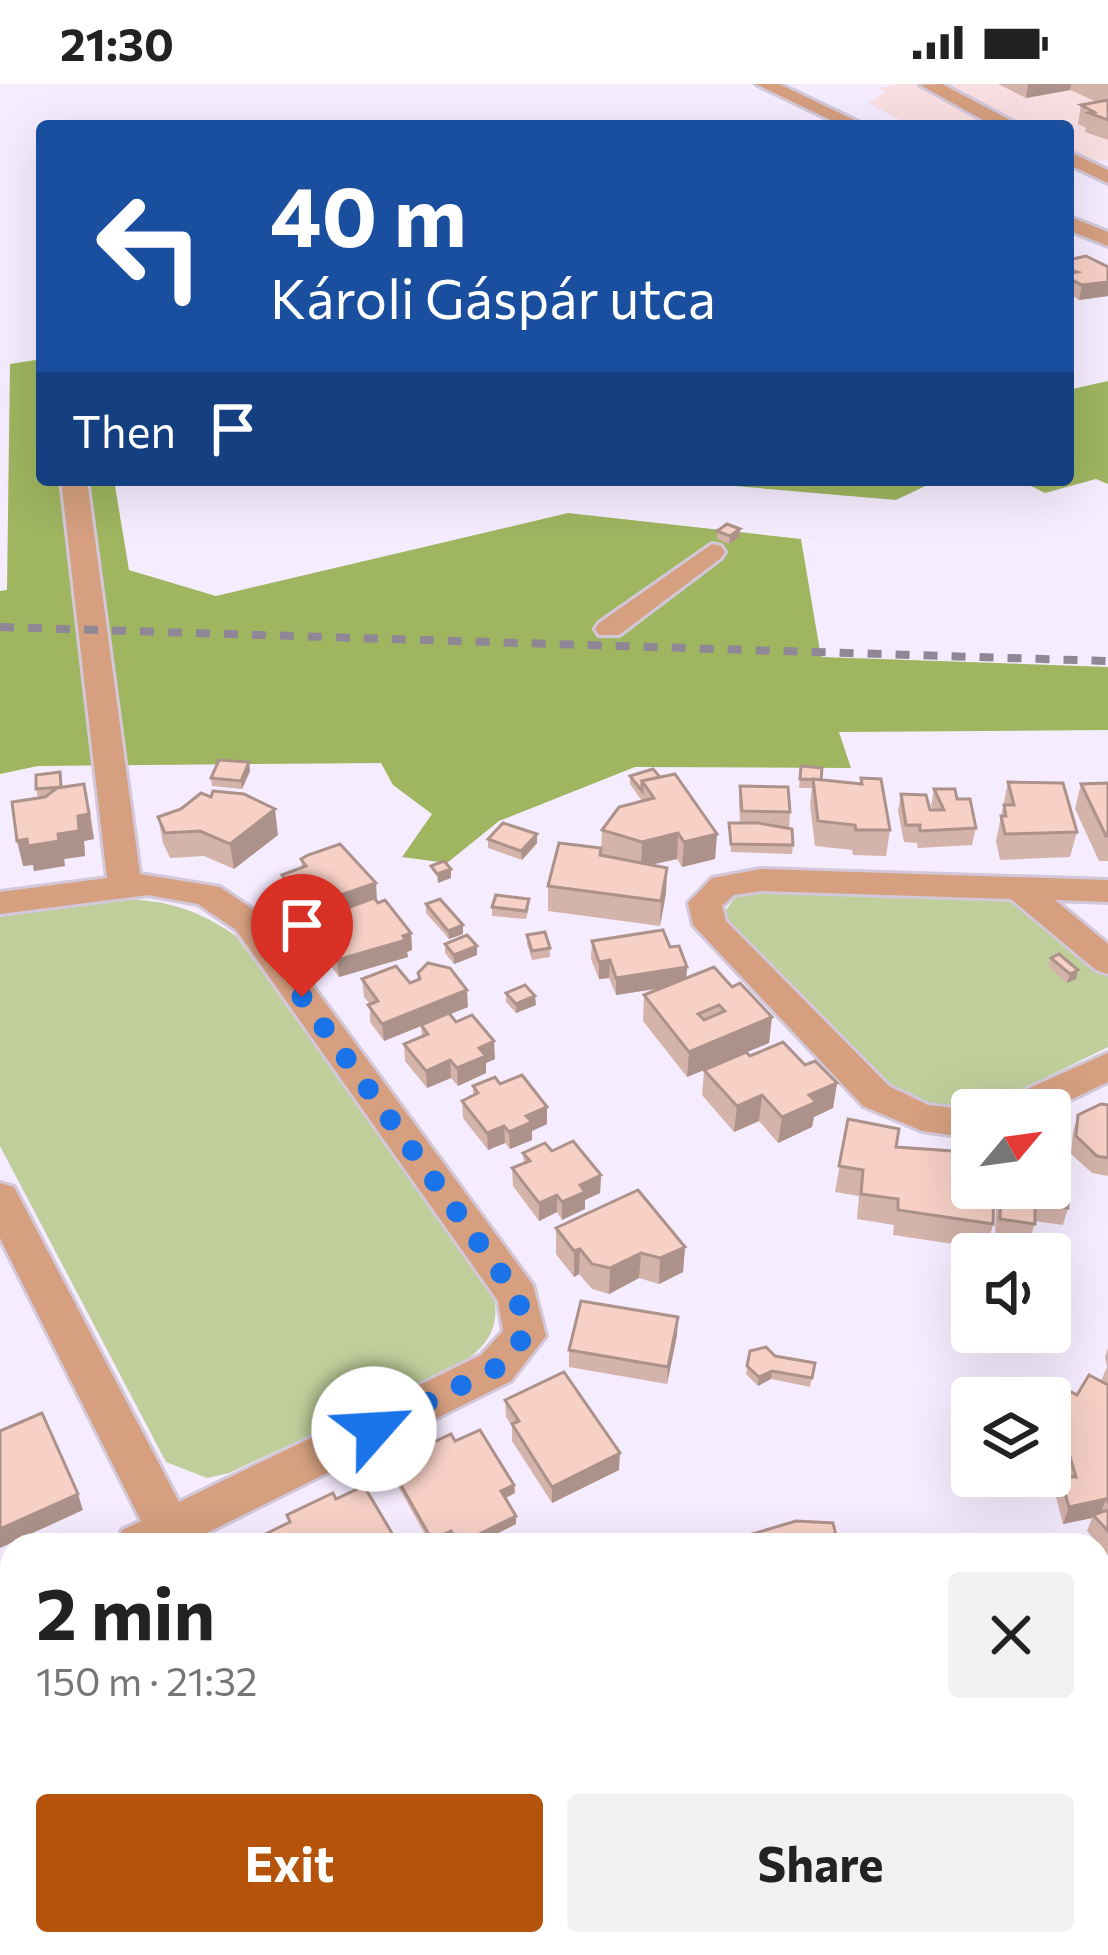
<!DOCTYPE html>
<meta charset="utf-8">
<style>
body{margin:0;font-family:Commissioner,sans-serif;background:#f2f2f2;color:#222;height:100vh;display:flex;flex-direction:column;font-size:45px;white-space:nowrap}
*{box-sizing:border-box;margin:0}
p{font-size:39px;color:#767676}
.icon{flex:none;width:66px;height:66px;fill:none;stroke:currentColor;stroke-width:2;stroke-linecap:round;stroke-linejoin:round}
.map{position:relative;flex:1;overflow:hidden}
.side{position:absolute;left:0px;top:1449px;width:1110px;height:423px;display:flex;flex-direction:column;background:#fff;border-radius:36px 36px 0 0;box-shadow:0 12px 48px #0002}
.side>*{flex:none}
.guide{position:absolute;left:36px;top:36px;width:1038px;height:366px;border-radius:12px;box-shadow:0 12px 48px #0002;background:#1a4fa0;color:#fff;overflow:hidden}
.needle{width:78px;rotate:61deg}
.controls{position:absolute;left:951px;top:1005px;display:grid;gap:24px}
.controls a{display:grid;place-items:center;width:120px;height:120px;border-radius:12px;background:#fff;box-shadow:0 12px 48px #0002;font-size:60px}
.pin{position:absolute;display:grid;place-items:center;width:102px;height:102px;color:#fff;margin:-123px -51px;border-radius:50% 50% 50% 0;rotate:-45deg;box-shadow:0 0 12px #0007}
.pin .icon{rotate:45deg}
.me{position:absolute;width:132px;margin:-66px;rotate:64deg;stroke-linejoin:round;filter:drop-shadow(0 0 9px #0008)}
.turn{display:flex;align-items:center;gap:42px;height:252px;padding:0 36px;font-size:54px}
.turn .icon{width:156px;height:156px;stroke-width:2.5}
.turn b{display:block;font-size:84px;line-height:102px}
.then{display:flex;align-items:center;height:114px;padding:0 36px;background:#0003;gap:24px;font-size:45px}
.round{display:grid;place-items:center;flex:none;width:126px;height:126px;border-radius:12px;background:#f2f2f2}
.overview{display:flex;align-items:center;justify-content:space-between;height:204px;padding:0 36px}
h1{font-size:72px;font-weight:700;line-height:90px}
.cta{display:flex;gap:24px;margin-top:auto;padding:24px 36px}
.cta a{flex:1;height:138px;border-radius:12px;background:#b45309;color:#fff;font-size:48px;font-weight:700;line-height:138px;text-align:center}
.cta a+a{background:#f2f2f2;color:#222}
.status{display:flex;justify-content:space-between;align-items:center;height:84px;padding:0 60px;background:#fff;direction:ltr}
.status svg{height:33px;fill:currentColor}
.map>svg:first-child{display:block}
.commercial{fill:#fadfe2}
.green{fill:#bfce9b}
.forest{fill:#9fb560}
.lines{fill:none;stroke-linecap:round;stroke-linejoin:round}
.minor-casing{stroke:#d2c8da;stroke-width:6}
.minor{fill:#d59f80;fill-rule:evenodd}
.rail{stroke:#8f8796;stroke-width:8;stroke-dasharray:14 14;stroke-linecap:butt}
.wall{fill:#d4b3aa}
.shaded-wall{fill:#ad928b}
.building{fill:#f7d0c6;stroke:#ad928b;stroke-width:3;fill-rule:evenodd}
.route{stroke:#1a73e8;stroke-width:21;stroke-dasharray:0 37.8}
</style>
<div class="status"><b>21:30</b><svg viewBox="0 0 49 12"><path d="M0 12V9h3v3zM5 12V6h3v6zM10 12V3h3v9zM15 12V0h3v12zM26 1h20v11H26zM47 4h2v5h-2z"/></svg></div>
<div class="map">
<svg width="1108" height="1871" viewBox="0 0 1108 1871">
<rect width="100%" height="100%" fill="#f6ecff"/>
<path class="commercial" d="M900,0H1108V76L1068,79V42H911L869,19L885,7L879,4Z"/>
<g class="green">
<path d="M759,806L992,812L1026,822L1108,892V963L984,1024L938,1025L897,1009L727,841L724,829L736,812Z"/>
<path d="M119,815C164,815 199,826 236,852L494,1210C500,1247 487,1262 457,1283L229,1389L207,1394L166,1378L0,1062V833Z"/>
</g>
<g class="forest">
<path d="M42,275V396H114L129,486L216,512L568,429L801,455L821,573L1108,583V646L839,648L851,684L635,683L499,737L447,779L402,773L432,730L393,701L381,679L38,682L0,690V507L7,506L10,280Z"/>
<path d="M1108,297V400L1096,395L1045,409L1019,396H1068V306Z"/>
<path d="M694,396H938L896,416L688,398Z"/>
</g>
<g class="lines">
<defs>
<g id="minor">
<path d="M756,0H779L867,42H843Z"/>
<path d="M942,0L1014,38L1017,42H994L920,1Z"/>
<path d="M1068,67L1108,86V99L1068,80Z"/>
<path d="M1068,132L1108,148V162L1068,146Z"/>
<path d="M61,396H87L140,790L220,803L260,830L533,1201L546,1252L511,1297L197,1454L200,1461H115L122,1446L141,1437L0,1154V1099L14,1103L179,1418L481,1271L503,1247L498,1217L236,846L198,820L148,811L0,830V808L107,794Z"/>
<path d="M712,460L721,462L725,468L721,474L619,551H599L595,545L599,539Z"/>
<path d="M761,785L1108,796V818L1055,816L1108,860V890L1096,886L1011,815L761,807L734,811L722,822L726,837L889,1002L928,1021L972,1026V1054L922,1047L863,1022L693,841L688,819L712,794Z"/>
<path d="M1108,969V998L1049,1026H996L1002,1016Z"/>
<path d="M12,1500V1545L0,1550V1505Z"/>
<path d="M352,1860H408L412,1871H356Z"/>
<path d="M465,1860H533L529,1871H461Z"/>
</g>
</defs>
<use href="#minor" class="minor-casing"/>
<use href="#minor" class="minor"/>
<path class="rail" d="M0,543L1108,577"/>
</g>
<g class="wall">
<path d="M998,0H1108V56L1085,48L1086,44L1078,40L1081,21L1097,18L1070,6L1026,14Z"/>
<path d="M1068,176L1108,183V212L1079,216L1068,209Z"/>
<path d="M740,445L739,453L729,460L717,455V447Z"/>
<path d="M249,678L250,687L242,705L212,702L211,694Z"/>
<path d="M801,682L821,696L861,700V694L890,746L886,772L853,771L852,766L815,762L810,720L812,704H799Z"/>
<path d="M60,688L63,703L90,725L94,755L84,757L85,772L64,775L65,782L34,787L33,781L23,782L38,714L36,705Z"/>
<path d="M630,692L660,693L717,750L715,775L682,783L677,775L650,781L667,784L666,809L660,842L548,827V802L601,764V771L602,746L642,717L630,700Z"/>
<path d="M1008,698L1077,748L1070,773L1000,776L996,757Z"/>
<path d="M1108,699V777H1099L1075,725L1081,700Z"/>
<path d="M740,702L790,728L789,744L793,761L792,770L731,768L729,739H740L739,719Z"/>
<path d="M934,705L957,715L976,744L972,761L918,764L917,759L904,758L898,727L901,710L933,726L931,722Z"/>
<path d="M158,733L278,751L234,785L204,772L170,774L163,759Z"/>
<path d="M488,755L537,759L522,776L488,764Z"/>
<path d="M301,775L377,816L411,849L412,866L407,868L408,873L339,893L315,859L313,842L331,835V832L301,843L288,824L282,791L302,784Z"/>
<path d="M426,820L463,850L449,855L426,829Z"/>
<path d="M492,823L529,824L526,835L492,832Z"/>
<path d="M527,851L550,864V873L532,876L527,860Z"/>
<path d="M592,857L670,863L687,883L686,894L732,903L772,933L769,959L747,968L750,972L805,981L837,999L833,1024L814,1033L812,1043L778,1059L759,1037L734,1048L702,1011L704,986L687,993L643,937L644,911L663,904L616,911L609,894L599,895L591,875Z"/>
<path d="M445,860L477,862V871L454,880L445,869Z"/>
<path d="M1051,874L1078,886L1076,895L1067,899L1048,882Z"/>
<path d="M418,889L468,923L450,930L495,975L486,979V989L458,1002L451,994L427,1004L405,977L404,960L422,952L421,942L384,957L370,938V920L364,913L362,895L410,899L419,896Z"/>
<path d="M506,909L536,921L516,929L506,918Z"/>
<path d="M500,1000L547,1023V1040L532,1047V1056L510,1065L505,1059L488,1066L463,1034L462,1017L473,1012V1002Z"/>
<path d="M1108,1021V1092L1092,1089L1071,1070L1073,1048L1078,1031Z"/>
<path d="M848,1035L896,1063L967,1073L993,1140L987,1165L893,1151L894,1141L857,1135L859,1112L835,1108Z"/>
<path d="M552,1067L601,1091L600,1109L585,1116V1125L562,1136L557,1128L539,1137L513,1102L512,1084L524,1079L523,1069Z"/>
<path d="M997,1104H1050L1068,1124L1063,1141L1035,1137L1030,1157L995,1152Z"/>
<path d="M556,1144L685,1163L683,1188L659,1200L639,1194L609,1210L592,1205L579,1190L574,1193L556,1170Z"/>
<path d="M677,1251L667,1300L569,1283V1266Z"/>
<path d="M1108,1264V1471L1087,1447L1092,1434L1063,1440L1055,1409L1060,1392H1065L1059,1373L1053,1372L1050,1340V1320L1077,1311L1101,1297L1107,1283L1105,1273Z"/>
<path d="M750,1267L815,1279L810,1303L771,1295L758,1302L746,1290Z"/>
<path d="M505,1316L619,1386L552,1419L512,1357V1342L506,1333Z"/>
<path d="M455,1357L514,1401L515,1409L505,1414L516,1432V1440L475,1461H455L451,1455L440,1461H431L394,1395L393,1387L416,1376L415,1367Z"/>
</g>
<g class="shaded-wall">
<path d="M1028,0H1071L1070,6L1026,14Z"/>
<path d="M1108,198V212L1079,216L1082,201Z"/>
<path d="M740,445L739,453L729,460L730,452Z"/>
<path d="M249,678L250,687L242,705L241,697Z"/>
<path d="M84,700L94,755L84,757L85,772L64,775L65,782L34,787L33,781L23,782L17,757L78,732Z"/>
<path d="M275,725L278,751L234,785L230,760Z"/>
<path d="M678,749L677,775L641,783L642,758Z"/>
<path d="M537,750V759L522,776L521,767Z"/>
<path d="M717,750L715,775L682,783L684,758Z"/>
<path d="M667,784L666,809L660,842L661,817Z"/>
<path d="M451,785V794L438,799L437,790Z"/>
<path d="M376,799L377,816L301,843L299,825Z"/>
<path d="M463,841V850L449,855L448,847Z"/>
<path d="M411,849L412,866L407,868L408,873L339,893L337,876Z"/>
<path d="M477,862V871L454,880V871Z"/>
<path d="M610,876L609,894L599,895V878Z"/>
<path d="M687,883L686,900L616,911V894Z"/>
<path d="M1078,886L1076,895L1067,899L1070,890Z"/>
<path d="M467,906L468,923L384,957L382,940Z"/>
<path d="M535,912L536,921L516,929V920Z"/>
<path d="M772,933L769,959L687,993L689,968Z"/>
<path d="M494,957L495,975L486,979V989L458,1002L457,984L479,964Z"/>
<path d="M450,976L451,994L427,1004L426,987Z"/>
<path d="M837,999L833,1024L814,1033L812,1043L778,1059L782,1033L809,1011Z"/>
<path d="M762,1011L759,1037L734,1048L737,1022Z"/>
<path d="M547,1023V1040L532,1047V1056L510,1065L509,1048L526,1032Z"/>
<path d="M504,1042L505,1059L488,1066L487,1049Z"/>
<path d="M601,1091L600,1109L585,1116V1125L562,1136V1118L580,1101Z"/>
<path d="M557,1111V1128L539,1137V1119Z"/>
<path d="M685,1163L683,1188L659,1200L660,1174Z"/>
<path d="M580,1165L579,1190L574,1193V1167Z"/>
<path d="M641,1169L639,1194L609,1210L610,1184Z"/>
<path d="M1067,1186L1061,1203L1050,1209V1194Z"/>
<path d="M678,1233L677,1251L667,1300L668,1283Z"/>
<path d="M772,1287L771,1295L758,1302L759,1293Z"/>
<path d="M620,1369L619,1386L552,1419V1403Z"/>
<path d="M514,1401L515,1409L502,1416L501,1407Z"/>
<path d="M78,1410L83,1426L0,1464V1445Z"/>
<path d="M1106,1415L1100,1432L1093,1431L1092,1434L1063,1440L1069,1423Z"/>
<path d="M516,1432V1440L475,1461H459Z"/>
<path d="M451,1447V1455L440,1461H433L432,1456Z"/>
<path d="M12,1628V1647L0,1653V1634Z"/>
<path d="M830,1860H832L829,1871H813Z"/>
</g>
<g class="building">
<path d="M1108,16V36L1089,29L1094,28L1081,21Z"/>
<path d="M1086,172L1108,183V198L1082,201L1068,194V190L1077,188L1068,185V176Z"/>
<path d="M727,440L740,445L730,452L717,447Z"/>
<path d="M219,676L249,678L241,697L211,694Z"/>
<path d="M801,682L822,684L821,696L800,695Z"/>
<path d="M653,685L660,693L642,697V707L630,692Z"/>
<path d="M60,688L61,703L36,705V691Z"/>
<path d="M675,690L717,750L684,758L678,749L642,758L602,746L619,723L654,714L642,697Z"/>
<path d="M861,694L881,695L890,746H856L855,741L818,737L813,695L862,700Z"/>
<path d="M1008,698L1063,699L1077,748L1005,750L1001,732H1006L1004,721H1014Z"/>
<path d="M1108,699V752H1106L1081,700Z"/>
<path d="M84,700L89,730L78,732L79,747L58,750L59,757L28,762L27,755L17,757L12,718L45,713L57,704Z"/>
<path d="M740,702L788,703L790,728L742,727Z"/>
<path d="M934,705H955L957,715H970L976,744L920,747V741H906L901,710L926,711L930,726H944Z"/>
<path d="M213,707L244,710L275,725L230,760L200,747L165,749L158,733L181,725L201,709L211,713Z"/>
<path d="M503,739L537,750L521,767L488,755Z"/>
<path d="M729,739H758L792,745L793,761L731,760Z"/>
<path d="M559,759L601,764L600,771L667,784L661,817L548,802Z"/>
<path d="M340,760L376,799L299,825L286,807L292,805L282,791L306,782L301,775L308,771Z"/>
<path d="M444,777L451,785L437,790L431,782Z"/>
<path d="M496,811L529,815L526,827L492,823Z"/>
<path d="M374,814L378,819L385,816L411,849L403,852L406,856L337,876L313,842L334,834L331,830Z"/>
<path d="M440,815L463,841L448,847L426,820Z"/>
<path d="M663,846L670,863L679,862L687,883L616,894L610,876L599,878L592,857Z"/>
<path d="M545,848L550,864L532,867L527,851Z"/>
<path d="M467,851L477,862L454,871L445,860Z"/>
<path d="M1059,870L1078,886L1070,890L1051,874Z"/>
<path d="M428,879L450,884L467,906L382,940L368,921L378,917L362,895L396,882L410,899L420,895L418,889Z"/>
<path d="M714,883L732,903L740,899L772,933L689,968L644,911ZM719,921L725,927L704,936L698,930Z"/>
<path d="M525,901L535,912L516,920L506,909Z"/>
<path d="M449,929L456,938L472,931L494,957L479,964L486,972L457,984L450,976L426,987L404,960L428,950L421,941Z"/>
<path d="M783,958L805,981L815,977L837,999L809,1011L816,1018L782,1033L762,1011L737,1022L704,986L746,968L750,972Z"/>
<path d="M522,991L547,1023L526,1032L532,1038L509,1048L504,1042L487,1049L462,1017L478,1009L473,1002L495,993L500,1000Z"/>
<path d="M1101,1020L1108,1021V1074L1097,1072L1076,1052L1078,1031Z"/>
<path d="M848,1035L899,1045L896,1063L967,1068V1073H972V1104H994L993,1140L898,1126V1115L861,1110L863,1086L839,1082Z"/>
<path d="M573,1057L601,1091L580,1101L585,1108L562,1118L557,1111L539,1119L512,1084L530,1077L523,1069L545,1059L552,1067Z"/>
<path d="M1050,1067L1068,1069V1124L1035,1119V1140L1000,1135L1001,1104H1050Z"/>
<path d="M638,1106L685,1163L660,1174L641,1169L610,1184L592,1180L580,1165L574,1167L556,1144Z"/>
<path d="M1023,1159L1033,1170H1007L1005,1168Z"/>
<path d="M1047,1164L1067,1186L1050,1194V1170H1035Z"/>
<path d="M581,1217L678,1233L668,1283L569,1266Z"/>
<path d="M766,1263L775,1272L815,1279L812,1294L772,1287L759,1293L747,1282L750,1267Z"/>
<path d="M564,1288L620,1369L552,1403L512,1340L519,1337L505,1316Z"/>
<path d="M1089,1291L1108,1301V1418L1106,1415L1069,1423L1060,1392L1076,1393L1065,1356H1059L1057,1324L1050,1320V1317L1060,1302L1077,1311Z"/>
<path d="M42,1329L78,1410L0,1445V1347Z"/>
<path d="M480,1346L514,1401L501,1407L516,1432L459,1460L451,1447L432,1456L393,1387L419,1374L415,1367L451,1350L455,1357Z"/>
<path d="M364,1402L399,1461H243L290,1438L287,1431L333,1409L336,1415Z"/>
<path d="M1108,1426V1447L1093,1431Z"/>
<path d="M796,1437L833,1439L838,1460L840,1461H747L742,1453Z"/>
<path d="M856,1454L881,1461H855Z"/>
<path d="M2,1551L6,1558L12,1555V1628L0,1634V1552Z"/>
<path d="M124,1860H206L211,1871H111L125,1863Z"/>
<path d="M207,1860H293L298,1871H212Z"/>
<path d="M675,1860H830L813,1871H657Z"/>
<path d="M625,1861L631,1871H609Z"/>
</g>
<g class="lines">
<path class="route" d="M302,913L518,1213L525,1252L496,1284L374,1345"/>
</g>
</svg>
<div class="controls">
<a><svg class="needle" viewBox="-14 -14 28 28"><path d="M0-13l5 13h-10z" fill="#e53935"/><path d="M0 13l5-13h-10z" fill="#767676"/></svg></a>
<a><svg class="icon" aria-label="sound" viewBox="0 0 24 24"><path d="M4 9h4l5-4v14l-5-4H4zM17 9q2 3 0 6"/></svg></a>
<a><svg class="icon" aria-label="layers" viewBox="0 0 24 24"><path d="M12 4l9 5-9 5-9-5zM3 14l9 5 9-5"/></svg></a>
</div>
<div class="pin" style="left:302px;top:913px;background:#d93025"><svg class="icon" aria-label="arrive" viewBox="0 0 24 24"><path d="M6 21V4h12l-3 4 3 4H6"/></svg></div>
<svg class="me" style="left:374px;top:1345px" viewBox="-20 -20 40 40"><circle r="19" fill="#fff"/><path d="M0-13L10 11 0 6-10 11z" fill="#1a73e8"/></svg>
<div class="guide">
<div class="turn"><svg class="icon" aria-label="left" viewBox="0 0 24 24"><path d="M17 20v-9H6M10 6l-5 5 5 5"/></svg><div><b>40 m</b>Károli Gáspár utca</div></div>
<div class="then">Then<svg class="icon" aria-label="arrive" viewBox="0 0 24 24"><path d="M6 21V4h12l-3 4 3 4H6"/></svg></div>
</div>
<section class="side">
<div class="overview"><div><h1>2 min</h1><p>150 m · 21:32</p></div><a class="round"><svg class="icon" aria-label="close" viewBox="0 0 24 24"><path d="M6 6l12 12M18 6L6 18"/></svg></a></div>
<div class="cta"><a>Exit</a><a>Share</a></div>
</section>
</div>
